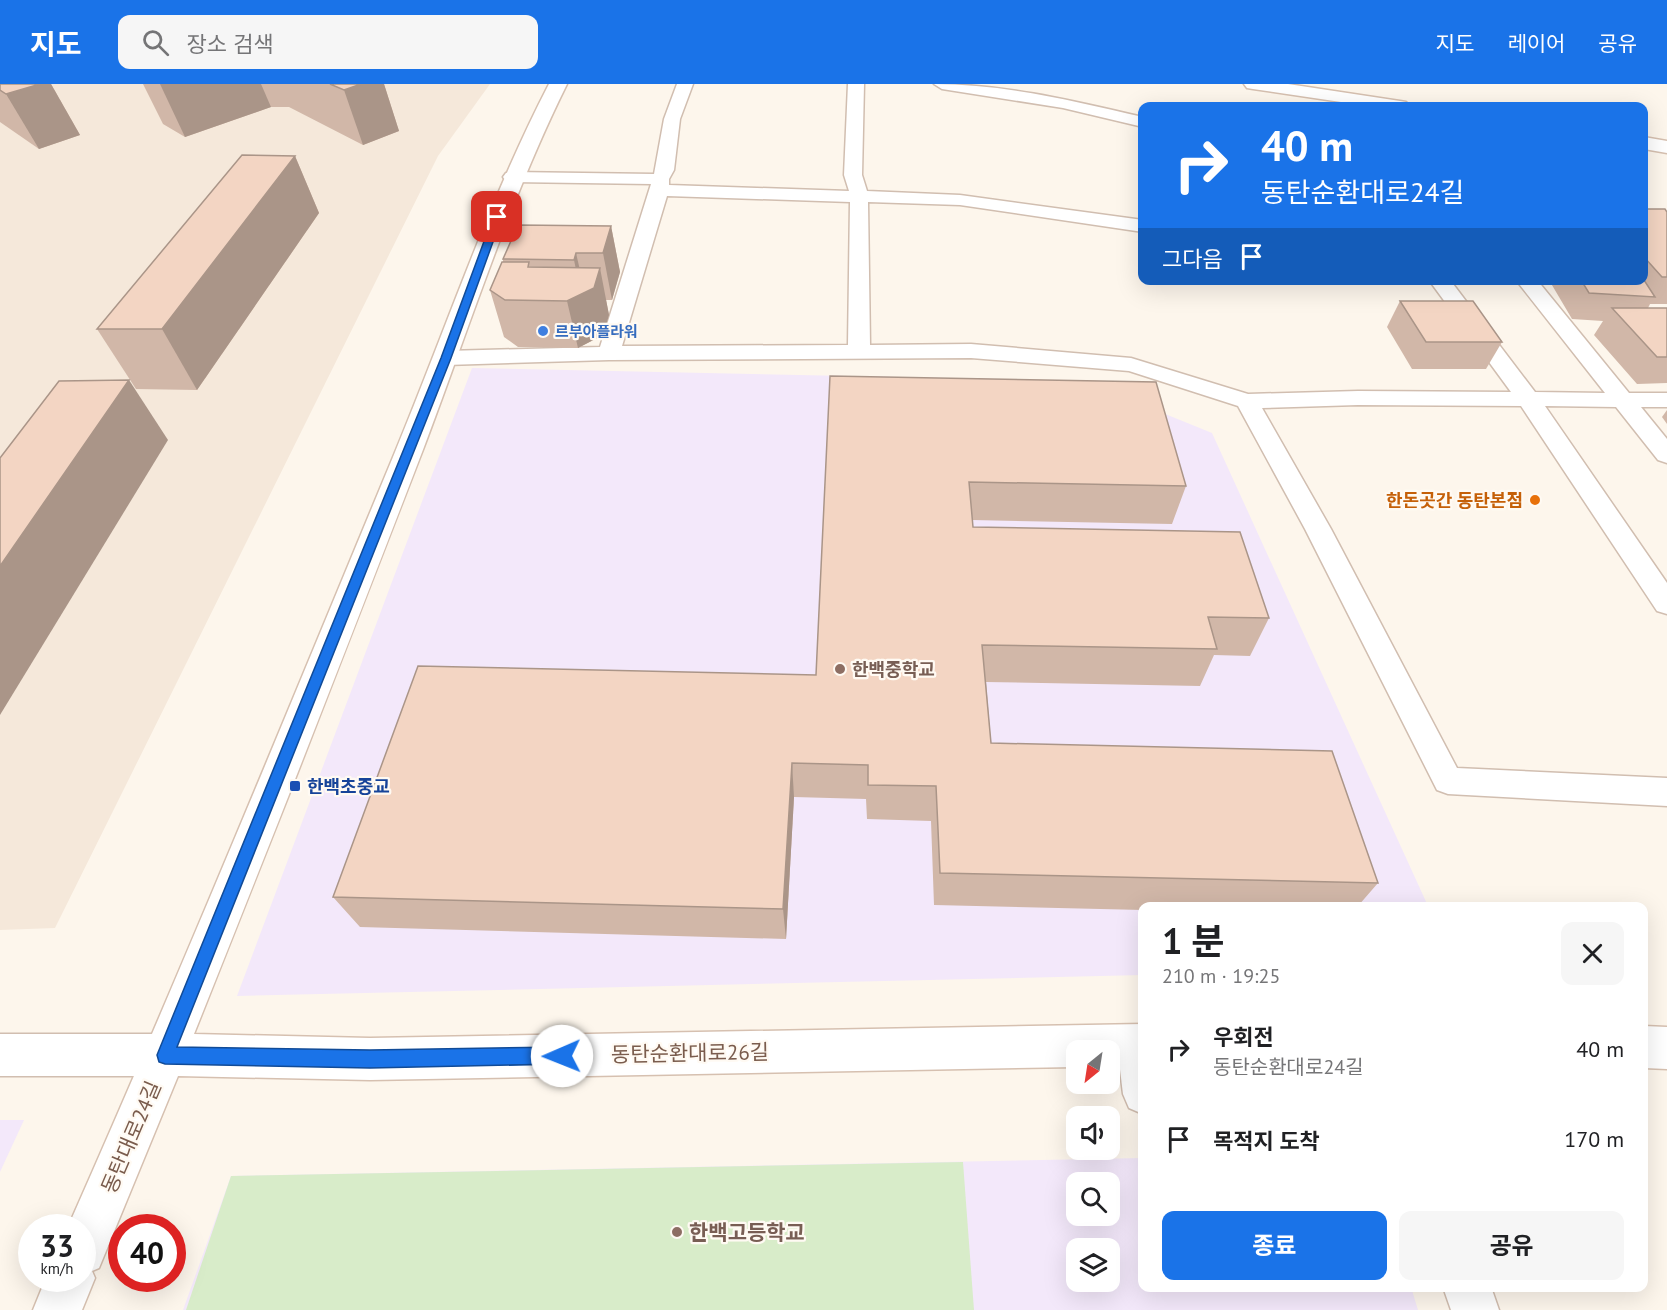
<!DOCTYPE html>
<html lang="ko">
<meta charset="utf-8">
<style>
body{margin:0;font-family:"PT Sans","Noto Sans KR",sans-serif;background:#f6f6f6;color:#202124;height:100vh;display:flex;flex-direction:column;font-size:22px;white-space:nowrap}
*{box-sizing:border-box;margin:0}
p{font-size:20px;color:#757577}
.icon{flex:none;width:33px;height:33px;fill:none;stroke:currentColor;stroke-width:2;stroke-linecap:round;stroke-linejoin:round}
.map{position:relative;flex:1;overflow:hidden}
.panel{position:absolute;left:1138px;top:818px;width:510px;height:390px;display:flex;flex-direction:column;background:#fff;border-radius:12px;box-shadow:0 6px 24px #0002}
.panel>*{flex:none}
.hud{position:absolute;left:1138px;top:18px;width:510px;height:183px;border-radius:12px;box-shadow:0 6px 24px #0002;background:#1a73e8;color:#fff;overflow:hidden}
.needle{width:39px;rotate:210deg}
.tools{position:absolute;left:1066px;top:956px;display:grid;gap:12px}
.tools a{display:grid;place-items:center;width:54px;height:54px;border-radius:12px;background:#fff;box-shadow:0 6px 24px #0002;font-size:30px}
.speed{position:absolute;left:18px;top:1130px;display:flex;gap:12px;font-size:30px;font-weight:700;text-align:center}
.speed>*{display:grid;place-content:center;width:78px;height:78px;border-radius:50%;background:#fff;box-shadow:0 6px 24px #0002;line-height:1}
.speed small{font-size:15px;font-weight:400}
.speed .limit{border:9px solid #d22;background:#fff;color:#111}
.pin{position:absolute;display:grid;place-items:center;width:51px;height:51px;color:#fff;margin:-26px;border-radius:12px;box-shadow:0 3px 9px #0006}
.me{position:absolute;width:66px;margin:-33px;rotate:269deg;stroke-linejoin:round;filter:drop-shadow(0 0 4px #0008)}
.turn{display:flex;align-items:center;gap:21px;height:126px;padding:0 24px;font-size:27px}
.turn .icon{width:78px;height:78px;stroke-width:2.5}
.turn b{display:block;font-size:42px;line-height:51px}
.then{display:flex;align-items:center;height:57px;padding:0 24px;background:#0003;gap:12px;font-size:22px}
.round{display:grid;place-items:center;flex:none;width:63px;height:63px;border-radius:12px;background:#f6f6f6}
.overview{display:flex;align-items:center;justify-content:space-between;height:102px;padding:0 24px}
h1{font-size:36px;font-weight:700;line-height:45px}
.action{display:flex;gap:12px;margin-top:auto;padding:12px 24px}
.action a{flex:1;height:69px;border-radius:12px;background:#1a73e8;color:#fff;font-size:24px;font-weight:700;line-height:69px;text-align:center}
.action a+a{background:#f6f6f6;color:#202124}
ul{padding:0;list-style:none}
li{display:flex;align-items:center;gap:18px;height:90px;padding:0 24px}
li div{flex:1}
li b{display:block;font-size:22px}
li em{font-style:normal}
header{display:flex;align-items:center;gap:36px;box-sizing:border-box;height:84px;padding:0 30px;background:#1a73e8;color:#fff}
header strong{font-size:28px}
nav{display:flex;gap:33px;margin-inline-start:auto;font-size:21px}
.search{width:420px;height:54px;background:#f6f6f6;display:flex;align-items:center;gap:15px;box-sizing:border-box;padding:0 21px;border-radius:12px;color:#757577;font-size:22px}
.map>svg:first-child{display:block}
.residential{fill:#f5e8da}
.education{fill:#f3e8fa;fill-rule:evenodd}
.green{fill:#d8ecc9}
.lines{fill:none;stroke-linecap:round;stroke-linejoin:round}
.lane-casing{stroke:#d1beb0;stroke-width:3}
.street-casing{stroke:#d1beb0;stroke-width:3}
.secondary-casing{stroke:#d6c0b0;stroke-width:3}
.lane{fill:#fff;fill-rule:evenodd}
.street{fill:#fff;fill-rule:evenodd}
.secondary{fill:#fff;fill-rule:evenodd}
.wall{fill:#d1b7a8}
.shaded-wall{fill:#aa9588}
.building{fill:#f3d5c3;stroke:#aa9588;stroke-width:1.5}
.route{fill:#1a73e8;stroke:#114b97;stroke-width:1.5}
.shop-dot{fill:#3f7fe0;stroke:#fffaf3;stroke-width:2}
.food-dot{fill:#e8710a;stroke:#fffaf3;stroke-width:2}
.education-dot{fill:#8d6e63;stroke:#fffaf3;stroke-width:2}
.transit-dot{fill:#1a4fb4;stroke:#fffaf3;stroke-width:2}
.labels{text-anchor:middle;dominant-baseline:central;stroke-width:4.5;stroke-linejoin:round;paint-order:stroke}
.far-shop-label{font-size:15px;font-weight:bold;fill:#366cbe;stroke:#fffaf3;text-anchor:start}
.food-label{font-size:18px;font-weight:bold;fill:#c56008;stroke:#fffaf3;text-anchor:end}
.education-label{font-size:18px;font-weight:bold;fill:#785e54;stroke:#fffaf3;text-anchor:start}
.transit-label{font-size:18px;font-weight:bold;fill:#164399;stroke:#fffaf3;text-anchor:start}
.near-street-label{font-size:21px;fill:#7a5c4d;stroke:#fffaf3}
.near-education-label{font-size:21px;font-weight:bold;fill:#785e54;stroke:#fffaf3;text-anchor:start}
</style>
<header>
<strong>지도</strong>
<div class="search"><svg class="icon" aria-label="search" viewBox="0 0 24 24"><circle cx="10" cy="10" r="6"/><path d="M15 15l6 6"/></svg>장소 검색</div>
<nav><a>지도</a><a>레이어</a><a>공유</a></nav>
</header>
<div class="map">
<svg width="1667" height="1226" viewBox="0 0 1667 1226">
<rect width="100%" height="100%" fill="#fdf6ec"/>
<path class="residential" d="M0,0H490L438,72L55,844L0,846Z"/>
<g class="education">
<path d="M472,284L1084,297L1212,349L1428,822H1143V891L237,912Z"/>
<path d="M0,1036H24L0,1088Z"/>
<path d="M1143,1074V1203H1411L1418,1226H183L231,1092ZM1077,1098H1110V1131H1077ZM1077,1164H1110V1197H1077Z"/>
</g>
<path class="green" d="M963,1078L974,1226H186L231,1092Z"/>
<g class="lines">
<defs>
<g id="lane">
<path d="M677,0H693L680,35L674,86L669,95V101L849,107L844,91L848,0H864L862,91L867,107L960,111L1143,136V148L960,121L868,118L870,261L971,260L1131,274L1248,310L1358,307L1511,308L1429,196H1450L1535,308L1605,309L1516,196H1537L1629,309H1667V323H1641L1667,355V379L1658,376L1616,323L1545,322L1667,499V530L1657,527L1521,322L1358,321L1262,324L1331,445L1457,684L1667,694V722L1448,710L1437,706L1305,445L1238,322L1129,287L971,274L609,276L446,281L438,279L435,274L438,269L446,267L600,263L651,100L512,98L506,97L503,93L506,89L512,88L654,90L664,35ZM667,112L850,118L848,261L622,262Z"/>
<path d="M934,0C1005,0 1074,17 1143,33V43L1063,24L942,5Z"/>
<path d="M1136,942L1143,945V1030L1129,1024L1123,1010L1117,961L1123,948Z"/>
</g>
<g id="street">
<path d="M0,950H165L180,956L186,971L180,986L165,992H0Z"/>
<path d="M1443,1203H1491L1499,1226H1451Z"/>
</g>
<g id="secondary">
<path d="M549,0H567C509,117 470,241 424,363C349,559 272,755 194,950L370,954L1143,940V982L1110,983V966H1077V983L370,996L178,992L99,1184L92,1187L95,1194L82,1226H33L46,1194H82V1143H68C181,888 286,631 393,373C445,248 487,120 549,0Z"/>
<path d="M1244,0H1288L1400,17L1406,18L1409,22H1368L1253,5L1247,4Z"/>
<path d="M1644,53L1667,57V69L1644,65Z"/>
<path d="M1644,942L1667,943V985L1644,984Z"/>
</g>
</defs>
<use href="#lane" class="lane-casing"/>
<use href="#street" class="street-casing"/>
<use href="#secondary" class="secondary-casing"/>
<use href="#lane" class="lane"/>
<use href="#street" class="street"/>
<use href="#secondary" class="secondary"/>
</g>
<g class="wall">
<path d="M0,0H51L80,51L39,65L0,38Z"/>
<path d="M143,0H384L399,47L363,61L289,23H271L185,53L163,40Z"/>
<path d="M295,72L319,129L197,306L136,305L97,245Z"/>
<path d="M1644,125L1667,128V220H1650L1648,224H1667V299L1637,300L1594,251L1603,237L1572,235L1549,196H1644Z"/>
<path d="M611,142L620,188L612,216H606L609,231L603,251L578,264L518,263L504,253L490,206L503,178V175Z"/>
<path d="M1400,217L1502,258L1486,285H1412L1387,243Z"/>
<path d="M830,292L1186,402L1172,440L972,436L973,443L1269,534L1250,572L1214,571L1200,602L986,598L991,659L1378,799L1358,822H1143V826L934,821L931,737L867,735L866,715L794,713L786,855L360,843L333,813L816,591Z"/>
<path d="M1667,326V340L1662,333Z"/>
</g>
<g class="shaded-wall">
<path d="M40,0H51L80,51L39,65L6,10Z"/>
<path d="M160,0H261L271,23L185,53Z"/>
<path d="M361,0H384L399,47L363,61L344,6Z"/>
<path d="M295,72L319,129L197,306L162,245Z"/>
<path d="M611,142L620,188L612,216L603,169Z"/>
<path d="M576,169L585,208L600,184L609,231L603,251L578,264L567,217L581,210L574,176Z"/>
<path d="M129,296L168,356L0,631V482Z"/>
<path d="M792,679L794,713L786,855L783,825Z"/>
</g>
<g class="building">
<path d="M0,0H40L6,10L0,6Z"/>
<path d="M330,0H361L344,6Z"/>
<path d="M242,71L295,72L162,245H97Z"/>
<path d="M1644,125H1665L1667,128V193H1662L1644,173Z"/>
<path d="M518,141L611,142L603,169H576L574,176L503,175Z"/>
<path d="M502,178H529L528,183L600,184L594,204L567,217L505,216L490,206Z"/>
<path d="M1581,196H1644L1655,213L1589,209Z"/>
<path d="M1400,217H1473L1502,258H1426Z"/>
<path d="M1612,224H1667V273H1657Z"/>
<path d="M830,292L1156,298L1186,402L969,398L973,443L1240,448L1269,534L1208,533L1217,565L982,561L991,659L1332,667L1378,799L940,789L936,702L868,701V681L792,679L783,825L333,813L418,582L816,591Z"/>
<path d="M129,296L0,482V374L59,297Z"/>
</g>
<path class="route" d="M497,130L502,133L451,274L177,963L370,966L562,963L568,966L570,972L568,978L562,980L370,984L165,980L159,978L157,971L441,274L493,133Z"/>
<circle class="shop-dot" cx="543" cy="247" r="6"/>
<circle class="food-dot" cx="1535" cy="416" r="6"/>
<g class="education-dot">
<circle cx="840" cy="585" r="6"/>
<circle cx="677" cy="1148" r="6"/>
</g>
<rect class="transit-dot" x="289" y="696" width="12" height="12" rx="3"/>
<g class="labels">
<g class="far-shop-label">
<text x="555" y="247">르부아플라워</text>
</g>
<g class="food-label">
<text x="1523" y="416">한돈곳간 동탄본점</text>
</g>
<g class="education-label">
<text x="852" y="585">한백중학교</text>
</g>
<g class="transit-label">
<text x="307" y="702">한백초중교</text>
</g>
<g class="near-street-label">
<text transform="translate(690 969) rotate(-1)">동탄순환대로26길</text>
<text transform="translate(131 1053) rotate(-67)">동탄대로24길</text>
</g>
<g class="near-education-label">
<text x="689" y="1148">한백고등학교</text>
</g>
</g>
</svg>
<div class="tools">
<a><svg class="needle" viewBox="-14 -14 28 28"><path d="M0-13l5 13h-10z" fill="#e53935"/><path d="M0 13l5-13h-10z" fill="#757577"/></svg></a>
<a><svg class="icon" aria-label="sound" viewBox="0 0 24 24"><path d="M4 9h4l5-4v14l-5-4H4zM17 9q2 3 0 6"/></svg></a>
<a><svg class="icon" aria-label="search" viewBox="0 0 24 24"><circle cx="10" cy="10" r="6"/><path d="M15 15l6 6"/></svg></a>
<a><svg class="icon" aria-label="layers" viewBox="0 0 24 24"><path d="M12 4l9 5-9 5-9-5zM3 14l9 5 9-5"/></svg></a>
</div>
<div class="speed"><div>33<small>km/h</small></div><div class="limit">40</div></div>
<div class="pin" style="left:497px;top:133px;background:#d93025"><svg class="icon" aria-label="arrive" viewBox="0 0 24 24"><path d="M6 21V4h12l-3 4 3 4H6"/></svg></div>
<svg class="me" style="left:562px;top:972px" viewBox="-20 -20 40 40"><circle r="19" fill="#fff"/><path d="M0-13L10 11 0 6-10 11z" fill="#1a73e8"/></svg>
<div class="hud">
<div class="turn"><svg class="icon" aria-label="right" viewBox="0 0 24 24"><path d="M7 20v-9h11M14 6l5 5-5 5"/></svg><div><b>40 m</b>동탄순환대로24길</div></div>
<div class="then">그다음<svg class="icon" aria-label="arrive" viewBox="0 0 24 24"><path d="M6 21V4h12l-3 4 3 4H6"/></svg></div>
</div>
<section class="panel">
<div class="overview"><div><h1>1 분</h1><p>210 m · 19:25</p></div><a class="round"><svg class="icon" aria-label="close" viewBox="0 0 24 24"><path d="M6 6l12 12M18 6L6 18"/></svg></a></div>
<ul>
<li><svg class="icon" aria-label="right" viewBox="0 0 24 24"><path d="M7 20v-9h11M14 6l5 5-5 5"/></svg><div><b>우회전</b><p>동탄순환대로24길</p></div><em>40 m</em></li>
<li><svg class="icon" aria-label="arrive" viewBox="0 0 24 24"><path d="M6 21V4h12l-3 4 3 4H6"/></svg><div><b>목적지 도착</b></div><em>170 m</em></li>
</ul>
<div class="action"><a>종료</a><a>공유</a></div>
</section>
</div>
